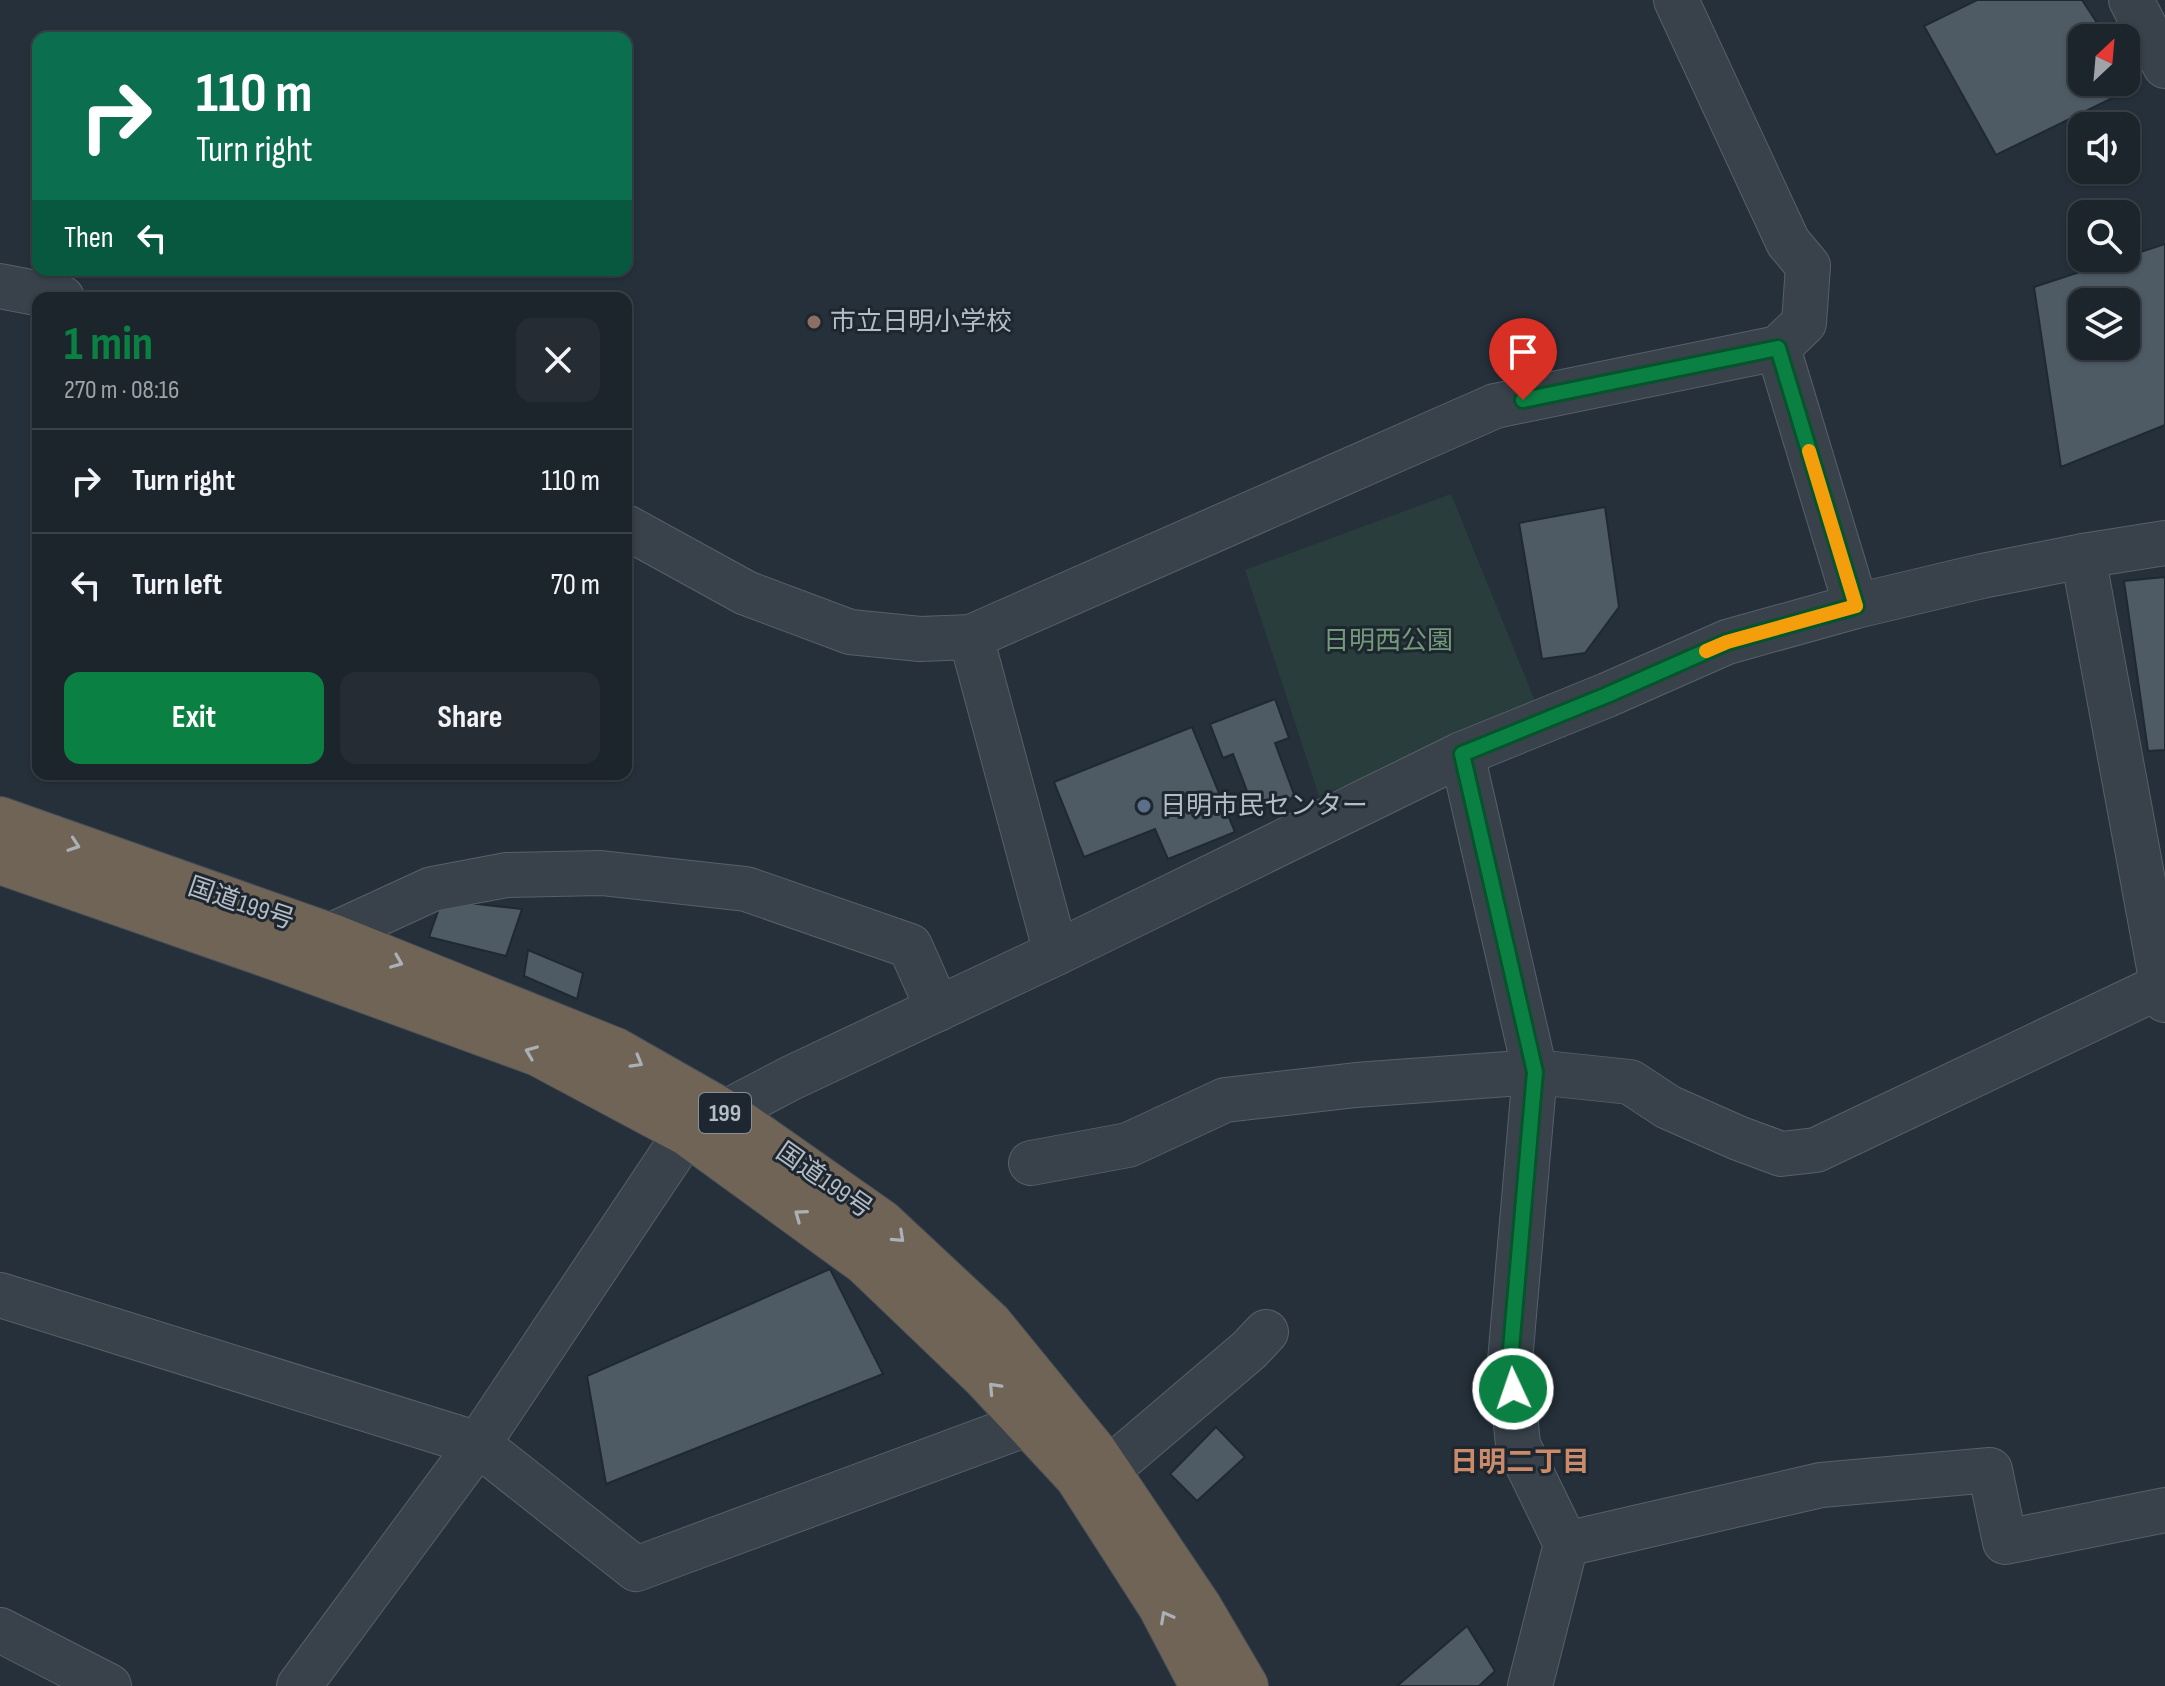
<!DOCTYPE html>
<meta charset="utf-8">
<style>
body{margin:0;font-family:"Sofia Sans Condensed","Noto Sans JP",sans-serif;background:#252c34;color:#f1f3f6;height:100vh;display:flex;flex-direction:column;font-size:30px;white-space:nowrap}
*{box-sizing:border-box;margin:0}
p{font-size:26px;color:#a0a4a9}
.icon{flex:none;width:44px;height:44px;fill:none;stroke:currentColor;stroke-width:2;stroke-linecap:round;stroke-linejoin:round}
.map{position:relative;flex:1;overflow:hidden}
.sheet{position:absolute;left:32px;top:292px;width:600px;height:488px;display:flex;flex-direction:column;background:#1c242c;border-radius:16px;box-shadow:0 2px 6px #0004,0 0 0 2px #3a4148}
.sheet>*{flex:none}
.top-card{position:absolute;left:32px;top:32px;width:600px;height:244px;border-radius:16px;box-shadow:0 2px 6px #0004,0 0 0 2px #3a4148;background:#0b6e4f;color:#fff;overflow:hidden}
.needle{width:52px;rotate:26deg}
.buttons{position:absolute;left:2068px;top:24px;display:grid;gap:16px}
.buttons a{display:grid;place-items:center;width:72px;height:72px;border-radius:16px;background:#1c242c;box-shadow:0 2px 6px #0004,0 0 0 2px #3a4148;font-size:40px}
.pin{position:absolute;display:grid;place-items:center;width:68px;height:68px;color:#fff;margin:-82px -34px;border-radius:50% 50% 50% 0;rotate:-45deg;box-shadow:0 0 8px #0007}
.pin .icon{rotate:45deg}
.me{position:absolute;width:88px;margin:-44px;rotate:357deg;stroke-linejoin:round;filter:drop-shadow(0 0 6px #0008)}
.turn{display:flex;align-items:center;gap:28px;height:168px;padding:0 32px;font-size:36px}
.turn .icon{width:104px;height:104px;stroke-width:2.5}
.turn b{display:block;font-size:56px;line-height:68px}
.then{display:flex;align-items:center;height:76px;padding:0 32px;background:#0003;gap:16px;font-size:30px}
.round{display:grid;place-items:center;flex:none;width:84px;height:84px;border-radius:16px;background:#252c34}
.overview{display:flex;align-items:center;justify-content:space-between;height:136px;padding:0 32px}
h1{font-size:48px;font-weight:700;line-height:60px;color:#0b8043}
.button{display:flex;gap:16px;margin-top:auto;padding:16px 32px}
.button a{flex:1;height:92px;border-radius:16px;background:#0b8043;color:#fff;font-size:32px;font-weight:700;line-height:92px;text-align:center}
.button a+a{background:#252c34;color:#f1f3f6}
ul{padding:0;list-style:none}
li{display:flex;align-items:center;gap:24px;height:104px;padding:0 32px;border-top:2px solid #3a4148}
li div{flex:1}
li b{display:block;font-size:30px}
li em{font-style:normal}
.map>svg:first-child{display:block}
.green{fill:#283d3c}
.building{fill:#4e5b65;stroke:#202932;stroke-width:2;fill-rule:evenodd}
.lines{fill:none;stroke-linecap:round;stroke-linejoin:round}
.minor-casing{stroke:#576069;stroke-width:46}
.highway-casing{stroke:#444d56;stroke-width:46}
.minor{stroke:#39424b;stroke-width:44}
.highway{stroke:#706456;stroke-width:44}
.oneway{stroke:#aab0b5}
.route-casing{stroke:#07532c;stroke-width:20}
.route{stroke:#0b8043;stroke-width:14}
.slow{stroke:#f59e0b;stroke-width:14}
.education-dot{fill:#8d6e63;stroke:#1e2730;stroke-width:3}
.service-dot{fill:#5c6f8a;stroke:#1e2730;stroke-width:3}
.labels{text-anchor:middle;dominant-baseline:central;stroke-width:6;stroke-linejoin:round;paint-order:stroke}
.shield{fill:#1e2730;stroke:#879099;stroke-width:2}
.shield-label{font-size:24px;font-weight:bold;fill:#b4bdc6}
.poi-label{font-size:26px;fill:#b4bdc6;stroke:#1e2730;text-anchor:start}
.park-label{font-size:26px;fill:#749a7a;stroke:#1e2730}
.street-label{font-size:26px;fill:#b4bdc6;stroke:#1e2730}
.neighbourhood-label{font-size:28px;font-weight:bold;fill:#cb8b6a;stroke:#1e2730}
</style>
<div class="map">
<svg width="2165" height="1686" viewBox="0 0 2165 1686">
<rect width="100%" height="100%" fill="#25303a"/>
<path class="green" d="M1451,494L1538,708L1319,796L1245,570Z"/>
<g class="building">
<path d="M1977,0H2082L2107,38H2082V82H2126V66L2139,85L1996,155L1924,26Z"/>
<path d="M2165,244V425L2061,467L2034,287ZM2082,302H2126V346H2082Z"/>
<path d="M1605,507L1619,607L1585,653L1542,659L1519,523Z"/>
<path d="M2165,577V750L2148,751L2124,581Z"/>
<path d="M1275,699L1289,738L1275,743L1295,797L1255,812L1233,754L1223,758L1210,724Z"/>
<path d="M1192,727L1235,832L1168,859L1155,829L1084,857L1054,782Z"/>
<path d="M442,900L522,909L506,956L429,937Z"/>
<path d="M528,950L583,973L577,999L524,976Z"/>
<path d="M830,1269L883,1374L606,1484L587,1376Z"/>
<path d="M1216,1427L1245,1457L1197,1501L1170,1474Z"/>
<path d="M1467,1626L1495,1671L1479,1686H1397Z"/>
</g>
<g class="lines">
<defs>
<g id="minor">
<path d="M2131,0L2165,66"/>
<path d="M0,286L62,298"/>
<path d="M1778,348L1856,606"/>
<path d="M626,527L746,593L850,632L920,639L971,637L1056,953"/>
<path d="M2083,556L2165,1000"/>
<path d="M971,637L1495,406L1778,348L1804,323L1808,266L1788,242L1676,0"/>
<path d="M1462,754L1535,1072L1510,1361L1518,1445L1566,1544L1530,1686"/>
<path d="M306,947L432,889L506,875L601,873L746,889L910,946L938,1009"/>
<path d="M1031,1163L1128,1145L1225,1100L1356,1085L1535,1072L1630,1082L1668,1107L1738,1138L1781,1154L1816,1150L2161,986"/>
<path d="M0,1295L478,1444L636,1569L1027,1424"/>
<path d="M1108,1470L1249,1350L1266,1332"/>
<path d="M1566,1544L1821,1485L1990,1470L2005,1542L2165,1510"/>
<path d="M0,1630L109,1686"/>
<path d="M299,1686L478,1444L686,1133L791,1078L1056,953L1462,754L1607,695L1727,642L1856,606L1982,576L2083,556L2165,543"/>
</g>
<g id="highway">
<path d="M0,819L332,936L616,1050L725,1112L882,1222L990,1323L1096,1453L1199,1606L1246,1686"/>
<path d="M0,862L278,959L538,1054L686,1133L865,1263L985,1378L1077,1477L1160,1606L1202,1686"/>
</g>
</defs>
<use href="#minor" class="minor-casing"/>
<use href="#highway" class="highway-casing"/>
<use href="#minor" class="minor"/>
<use href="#highway" class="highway"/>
</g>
<defs><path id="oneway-chevron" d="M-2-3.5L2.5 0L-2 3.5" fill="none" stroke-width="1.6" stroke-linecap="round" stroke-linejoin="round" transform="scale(2)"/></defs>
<g class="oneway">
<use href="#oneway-chevron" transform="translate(74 845) rotate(19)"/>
<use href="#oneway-chevron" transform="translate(397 962) rotate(22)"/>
<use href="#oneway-chevron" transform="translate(531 1052) rotate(-158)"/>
<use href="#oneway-chevron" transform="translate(637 1062) rotate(30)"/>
<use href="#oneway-chevron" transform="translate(800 1215) rotate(-144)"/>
<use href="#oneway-chevron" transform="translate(899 1237) rotate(43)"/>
<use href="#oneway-chevron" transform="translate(994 1388) rotate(-133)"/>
<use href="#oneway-chevron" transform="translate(1166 1617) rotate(-118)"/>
</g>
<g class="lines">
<defs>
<path id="route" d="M1513,1389L1510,1361L1535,1072L1462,754L1607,695L1727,642L1856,606L1778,348L1523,400"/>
</defs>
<use href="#route" class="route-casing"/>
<use href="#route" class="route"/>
<path class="slow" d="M1706,651L1727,642L1856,606L1809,451"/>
</g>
<circle class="education-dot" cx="814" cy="322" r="8"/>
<circle class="service-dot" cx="1144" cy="806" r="8"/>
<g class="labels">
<rect class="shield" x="699" y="1093" width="52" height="40" rx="6"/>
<g class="shield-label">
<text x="725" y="1113">199</text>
</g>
<g class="poi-label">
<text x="830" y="322">市立日明小学校</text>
<text x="1160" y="806">日明市民センター</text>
</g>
<g class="park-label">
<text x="1388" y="641">日明西公園</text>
</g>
<g class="street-label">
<text transform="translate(241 904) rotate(19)">国道199号</text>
<text transform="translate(824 1181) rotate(35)">国道199号</text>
</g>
<g class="neighbourhood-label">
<text x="1520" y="1462">日明二丁目</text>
</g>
</g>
</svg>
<div class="buttons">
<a><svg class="needle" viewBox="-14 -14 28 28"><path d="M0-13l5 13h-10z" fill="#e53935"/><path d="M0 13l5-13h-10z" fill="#a0a4a9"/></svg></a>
<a><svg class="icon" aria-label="sound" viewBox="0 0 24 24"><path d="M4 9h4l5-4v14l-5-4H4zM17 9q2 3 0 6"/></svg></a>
<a><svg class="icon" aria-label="search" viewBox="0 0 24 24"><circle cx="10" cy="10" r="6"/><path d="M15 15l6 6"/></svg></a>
<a><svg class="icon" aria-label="layers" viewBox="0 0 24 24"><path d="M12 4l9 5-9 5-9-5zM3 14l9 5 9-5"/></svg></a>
</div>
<div class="pin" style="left:1523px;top:400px;background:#d93025"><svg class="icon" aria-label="arrive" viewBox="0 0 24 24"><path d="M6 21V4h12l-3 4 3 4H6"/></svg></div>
<svg class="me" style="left:1513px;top:1389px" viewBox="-20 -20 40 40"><circle r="17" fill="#0b8043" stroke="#fff" stroke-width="3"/><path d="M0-11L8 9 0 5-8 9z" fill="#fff"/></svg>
<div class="top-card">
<div class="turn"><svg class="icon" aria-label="right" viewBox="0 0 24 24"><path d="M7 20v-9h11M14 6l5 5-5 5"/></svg><div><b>110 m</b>Turn right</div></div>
<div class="then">Then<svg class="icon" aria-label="left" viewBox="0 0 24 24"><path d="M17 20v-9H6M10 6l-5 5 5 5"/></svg></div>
</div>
<section class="sheet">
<div class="overview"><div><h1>1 min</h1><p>270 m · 08:16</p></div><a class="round"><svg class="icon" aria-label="close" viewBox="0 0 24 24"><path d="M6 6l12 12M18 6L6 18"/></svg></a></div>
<ul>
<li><svg class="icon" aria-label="right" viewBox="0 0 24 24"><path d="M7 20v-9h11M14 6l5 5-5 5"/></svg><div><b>Turn right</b></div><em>110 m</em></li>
<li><svg class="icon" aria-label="left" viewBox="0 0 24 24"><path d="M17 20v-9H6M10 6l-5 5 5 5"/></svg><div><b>Turn left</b></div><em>70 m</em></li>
</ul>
<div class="button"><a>Exit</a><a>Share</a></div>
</section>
</div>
